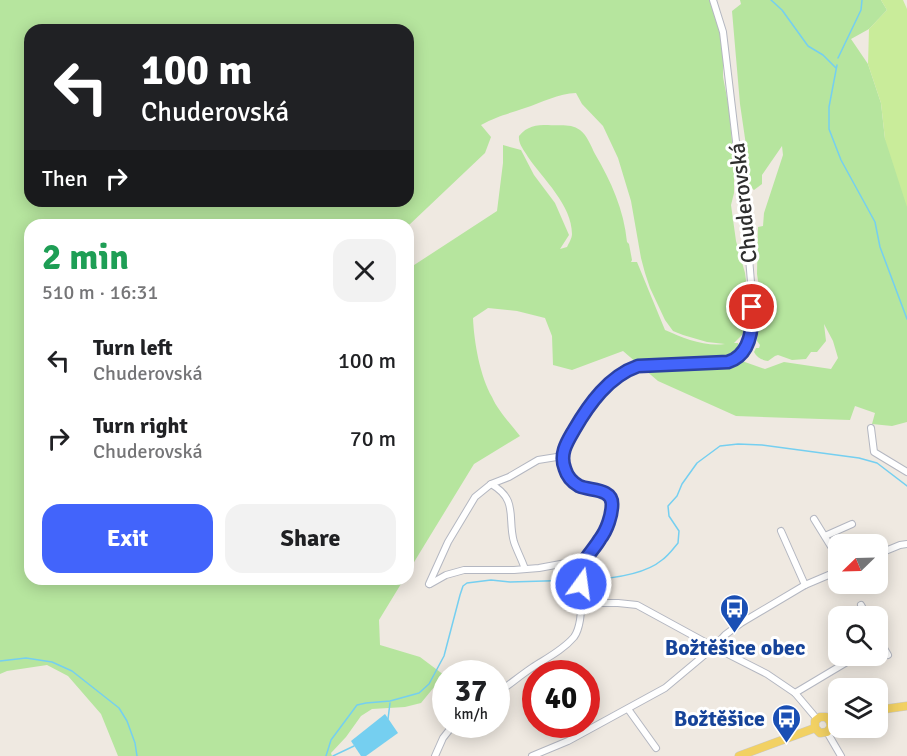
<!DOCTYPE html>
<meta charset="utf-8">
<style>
body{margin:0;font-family:Signika,sans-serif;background:#f2f2f2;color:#202124;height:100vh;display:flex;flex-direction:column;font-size:22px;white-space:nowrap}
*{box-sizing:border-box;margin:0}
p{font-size:20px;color:#757577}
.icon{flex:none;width:33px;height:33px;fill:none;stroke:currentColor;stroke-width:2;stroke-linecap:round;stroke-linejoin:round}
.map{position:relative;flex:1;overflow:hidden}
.side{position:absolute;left:24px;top:219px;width:390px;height:366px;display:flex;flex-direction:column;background:#fff;border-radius:18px;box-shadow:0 3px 15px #0003}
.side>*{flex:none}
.guide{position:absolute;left:24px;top:24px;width:390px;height:183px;border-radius:18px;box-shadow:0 3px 15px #0003;background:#202124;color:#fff;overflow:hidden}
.needle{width:39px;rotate:247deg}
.controls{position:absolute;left:828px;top:534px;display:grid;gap:12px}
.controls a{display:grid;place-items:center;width:60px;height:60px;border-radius:12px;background:#fff;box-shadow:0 3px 15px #0003;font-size:30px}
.speed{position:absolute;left:432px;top:660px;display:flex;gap:12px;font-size:30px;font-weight:700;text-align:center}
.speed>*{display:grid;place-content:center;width:78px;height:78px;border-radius:50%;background:#fff;box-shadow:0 3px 15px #0003;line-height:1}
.speed small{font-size:15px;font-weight:400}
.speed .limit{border:9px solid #d22;background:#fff;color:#111}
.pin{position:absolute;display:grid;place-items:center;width:51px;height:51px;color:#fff;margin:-26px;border:3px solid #fff;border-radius:50%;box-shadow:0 2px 6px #0007}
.me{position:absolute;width:66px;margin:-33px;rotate:14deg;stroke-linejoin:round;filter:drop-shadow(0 0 4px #0008)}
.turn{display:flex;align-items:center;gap:21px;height:126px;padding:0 18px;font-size:27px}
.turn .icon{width:78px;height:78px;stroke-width:2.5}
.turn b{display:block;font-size:42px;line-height:51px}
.then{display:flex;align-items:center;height:57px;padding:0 18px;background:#0003;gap:12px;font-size:22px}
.round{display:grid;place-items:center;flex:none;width:63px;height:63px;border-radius:18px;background:#f2f2f2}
.head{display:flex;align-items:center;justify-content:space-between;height:102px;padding:0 18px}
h1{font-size:36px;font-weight:700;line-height:45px;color:#1e9e55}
.action{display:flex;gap:12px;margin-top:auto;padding:12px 18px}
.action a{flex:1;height:69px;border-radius:18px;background:#4264fb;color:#fff;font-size:24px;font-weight:700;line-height:69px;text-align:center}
.action a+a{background:#f2f2f2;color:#202124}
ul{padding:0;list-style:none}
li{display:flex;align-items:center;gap:18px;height:78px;padding:0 18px}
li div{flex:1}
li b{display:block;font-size:22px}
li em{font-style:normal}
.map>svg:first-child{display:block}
.green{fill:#b6e59e;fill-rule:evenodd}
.pitch{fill:#c9ec9a}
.water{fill:#75cff0}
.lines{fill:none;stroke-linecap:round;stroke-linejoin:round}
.stream{stroke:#75cff0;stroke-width:1.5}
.minor-casing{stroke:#b4b7c1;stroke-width:8}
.major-casing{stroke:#c9c9c9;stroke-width:9}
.minor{stroke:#fff;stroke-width:6}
.major{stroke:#f2d163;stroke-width:8}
.route-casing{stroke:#2b41a3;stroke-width:15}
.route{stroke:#4264fb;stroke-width:10}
.labels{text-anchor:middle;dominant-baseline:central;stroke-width:6;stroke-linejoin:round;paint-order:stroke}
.street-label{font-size:22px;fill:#2e2e2e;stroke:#fff}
.transit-label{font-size:22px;font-weight:bold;fill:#164399;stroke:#fff}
</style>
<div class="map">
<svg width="907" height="756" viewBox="0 0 907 756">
<rect width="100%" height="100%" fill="#efe9e1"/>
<path class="green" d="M0,0H711L717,18L723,50V77L729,108L734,165V193L731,205L736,241L745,273L748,295L747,318L744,330L742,335L734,343H738L742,361L765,369L784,362L831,369L838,358L833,341L824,324L826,341L817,352H811L806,359L792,360L778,355L775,356L768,361C762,360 757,358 754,352L756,348H759L760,345L757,341L760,294L757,274L758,227L763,226L764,213L783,155L782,146L762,175V184L754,190L748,185L747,152L740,104L732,11L741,4L740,0H881L887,10L869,29L851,39L868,64L881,103L885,139L907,157V422L892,426L872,424L875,413L855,406L850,420L736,416L658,381L623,351L572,370L553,365L552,336L545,318L517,311L488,308L473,318C474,342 480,376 492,397C498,411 511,424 520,436L474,464L408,572V269L497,211L503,163V145L521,150L534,175L555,203L569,235L560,249L567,247C569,243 572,238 572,234C572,205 543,179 528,157C524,150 518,144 519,136C527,126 536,125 548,125C559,126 571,123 580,130C587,135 591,146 595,154C611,181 624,210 627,242L629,244L632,260L631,262H637L665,330C683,338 705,347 725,344L707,342L683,335L673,331L665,320L650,288L645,273L641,258L631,201L618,158L603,126L582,104L576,93C559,93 541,103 525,108C508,114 497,116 481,125L491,137L485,153L408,226V225H30V579H404L379,620L380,645L420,657L444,675L421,703L405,707L372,709L361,716L346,737L331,753L332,756H118L101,714L68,676L47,665L7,671L0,674ZM30,30H408V201H30Z"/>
<path class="pitch" d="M881,0H903L907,9V207L885,139L881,103L868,64L869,29L887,10Z"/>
<path class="water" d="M385,714L398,733L366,756H361L351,741Z"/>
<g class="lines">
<g class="stream">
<path d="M771,0L782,10L808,46L823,55L836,68"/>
<path d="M838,58L861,10L862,0"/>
<path d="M837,65L829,107V129L841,160L875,222L880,247L907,319"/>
<path d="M584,580C608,579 643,576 662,560C668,556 673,549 678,543L679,531L669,516L668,506L677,496L682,484L697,463L720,446L738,444L762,445L859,458L877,463L907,486"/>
<path d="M0,661L26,658L52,662L72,671L119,708L127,721L135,743L137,756"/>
<path d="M388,719L390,703"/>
<path d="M326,756L331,740L357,705L366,703L390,701L419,693L429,684L444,656L460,595L463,586L467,583L491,580L510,582L579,580"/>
<path d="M333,756L354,746"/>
</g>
<defs>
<g id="minor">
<path d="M871,428L874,452L907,472"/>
<path d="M491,484L509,477L538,460L563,456"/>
<path d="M814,519L838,558"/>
<path d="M781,531L805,585"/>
<path d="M825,536L852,524"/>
<path d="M878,554L900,545L907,544"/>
<path d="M429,584L448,542L475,497L491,484C519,500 507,518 514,542C517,551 522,560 525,569"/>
<path d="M430,584L446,575L464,570H514L539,568L566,563L581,567"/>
<path d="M581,603H618L637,605L714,647L767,674L795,693L817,719"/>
<path d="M861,605L867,616"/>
<path d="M878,638L888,655"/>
<path d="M795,693L857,656"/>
<path d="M496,694C509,685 521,675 533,667C547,658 563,650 574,637C577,633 579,626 580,620C582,607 581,593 581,579C581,575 580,570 582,566C585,556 594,548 600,540C605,533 614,510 612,501C608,482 574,498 564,467C559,453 568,441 575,429C589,403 609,376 638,366L728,362L735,360L741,356L747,344L752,319V294L747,234L723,32L713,0"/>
<path d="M628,709L656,748"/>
<path d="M827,732L841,756"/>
<path d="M435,756L443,738L454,724"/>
<path d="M532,756L568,741L665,688L714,647L725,635L741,623L805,585L838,571"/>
</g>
<g id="major">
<path d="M878,710L907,706"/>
<path d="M815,728L820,733L827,732L831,727L830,721"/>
<path d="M815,728V721L820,717H826L830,721"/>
<path d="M739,756L815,728"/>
</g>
</defs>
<use href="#minor" class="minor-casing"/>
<use href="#major" class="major-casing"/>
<use href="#minor" class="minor"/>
<use href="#major" class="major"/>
</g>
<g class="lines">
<defs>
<path id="route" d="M581,584C581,578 580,571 582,566C586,556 595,548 600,539C607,530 612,515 612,504C612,488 590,491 579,486C572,482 567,476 565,469C559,454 567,442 574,430C589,404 609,376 638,366L728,362C751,355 753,327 752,307"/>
</defs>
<use href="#route" class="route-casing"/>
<use href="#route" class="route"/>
</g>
<defs>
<symbol id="bus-pin" viewBox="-11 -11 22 30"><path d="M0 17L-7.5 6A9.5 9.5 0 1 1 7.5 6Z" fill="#1a4fb4" stroke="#fff"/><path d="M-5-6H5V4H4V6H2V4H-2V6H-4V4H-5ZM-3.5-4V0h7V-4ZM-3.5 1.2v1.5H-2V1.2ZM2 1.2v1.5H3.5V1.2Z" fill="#fff"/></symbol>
</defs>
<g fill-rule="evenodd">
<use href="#bus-pin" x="718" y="592" width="33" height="45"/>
<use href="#bus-pin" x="770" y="702" width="33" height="45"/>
</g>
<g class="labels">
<g class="street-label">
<text transform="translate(743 203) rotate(-96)">Chuderovská</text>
</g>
<g class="transit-label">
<text x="735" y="647">Božtěšice obec</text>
<text x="765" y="718" text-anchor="end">Božtěšice</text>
</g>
</g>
</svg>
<div class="controls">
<a><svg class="needle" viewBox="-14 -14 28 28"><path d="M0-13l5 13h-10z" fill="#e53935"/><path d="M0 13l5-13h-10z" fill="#757577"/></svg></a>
<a><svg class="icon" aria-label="search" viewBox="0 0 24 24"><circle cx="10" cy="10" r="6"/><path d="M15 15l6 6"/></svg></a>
<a><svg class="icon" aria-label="layers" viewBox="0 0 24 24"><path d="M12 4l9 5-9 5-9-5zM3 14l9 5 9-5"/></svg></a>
</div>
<div class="speed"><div>37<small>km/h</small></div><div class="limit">40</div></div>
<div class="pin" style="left:752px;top:307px;background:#d93025"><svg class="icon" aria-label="arrive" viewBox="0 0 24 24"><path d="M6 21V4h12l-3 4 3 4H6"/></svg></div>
<svg class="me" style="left:581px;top:584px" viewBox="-20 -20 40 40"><circle r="17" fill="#4264fb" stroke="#fff" stroke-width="3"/><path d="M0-11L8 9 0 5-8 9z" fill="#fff"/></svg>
<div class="guide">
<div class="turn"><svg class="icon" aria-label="left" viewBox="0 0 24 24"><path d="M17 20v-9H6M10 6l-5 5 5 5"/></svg><div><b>100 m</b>Chuderovská</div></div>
<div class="then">Then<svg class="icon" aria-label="right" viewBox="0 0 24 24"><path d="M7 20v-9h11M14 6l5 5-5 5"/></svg></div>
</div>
<section class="side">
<div class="head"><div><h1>2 min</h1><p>510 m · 16:31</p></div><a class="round"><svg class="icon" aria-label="close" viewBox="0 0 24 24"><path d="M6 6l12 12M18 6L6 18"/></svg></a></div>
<ul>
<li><svg class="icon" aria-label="left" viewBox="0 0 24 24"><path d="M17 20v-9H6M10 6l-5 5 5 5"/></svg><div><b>Turn left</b><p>Chuderovská</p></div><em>100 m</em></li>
<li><svg class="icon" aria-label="right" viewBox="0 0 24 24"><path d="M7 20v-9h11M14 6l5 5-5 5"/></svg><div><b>Turn right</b><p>Chuderovská</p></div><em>70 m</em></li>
</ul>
<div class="action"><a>Exit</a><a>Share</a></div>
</section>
</div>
